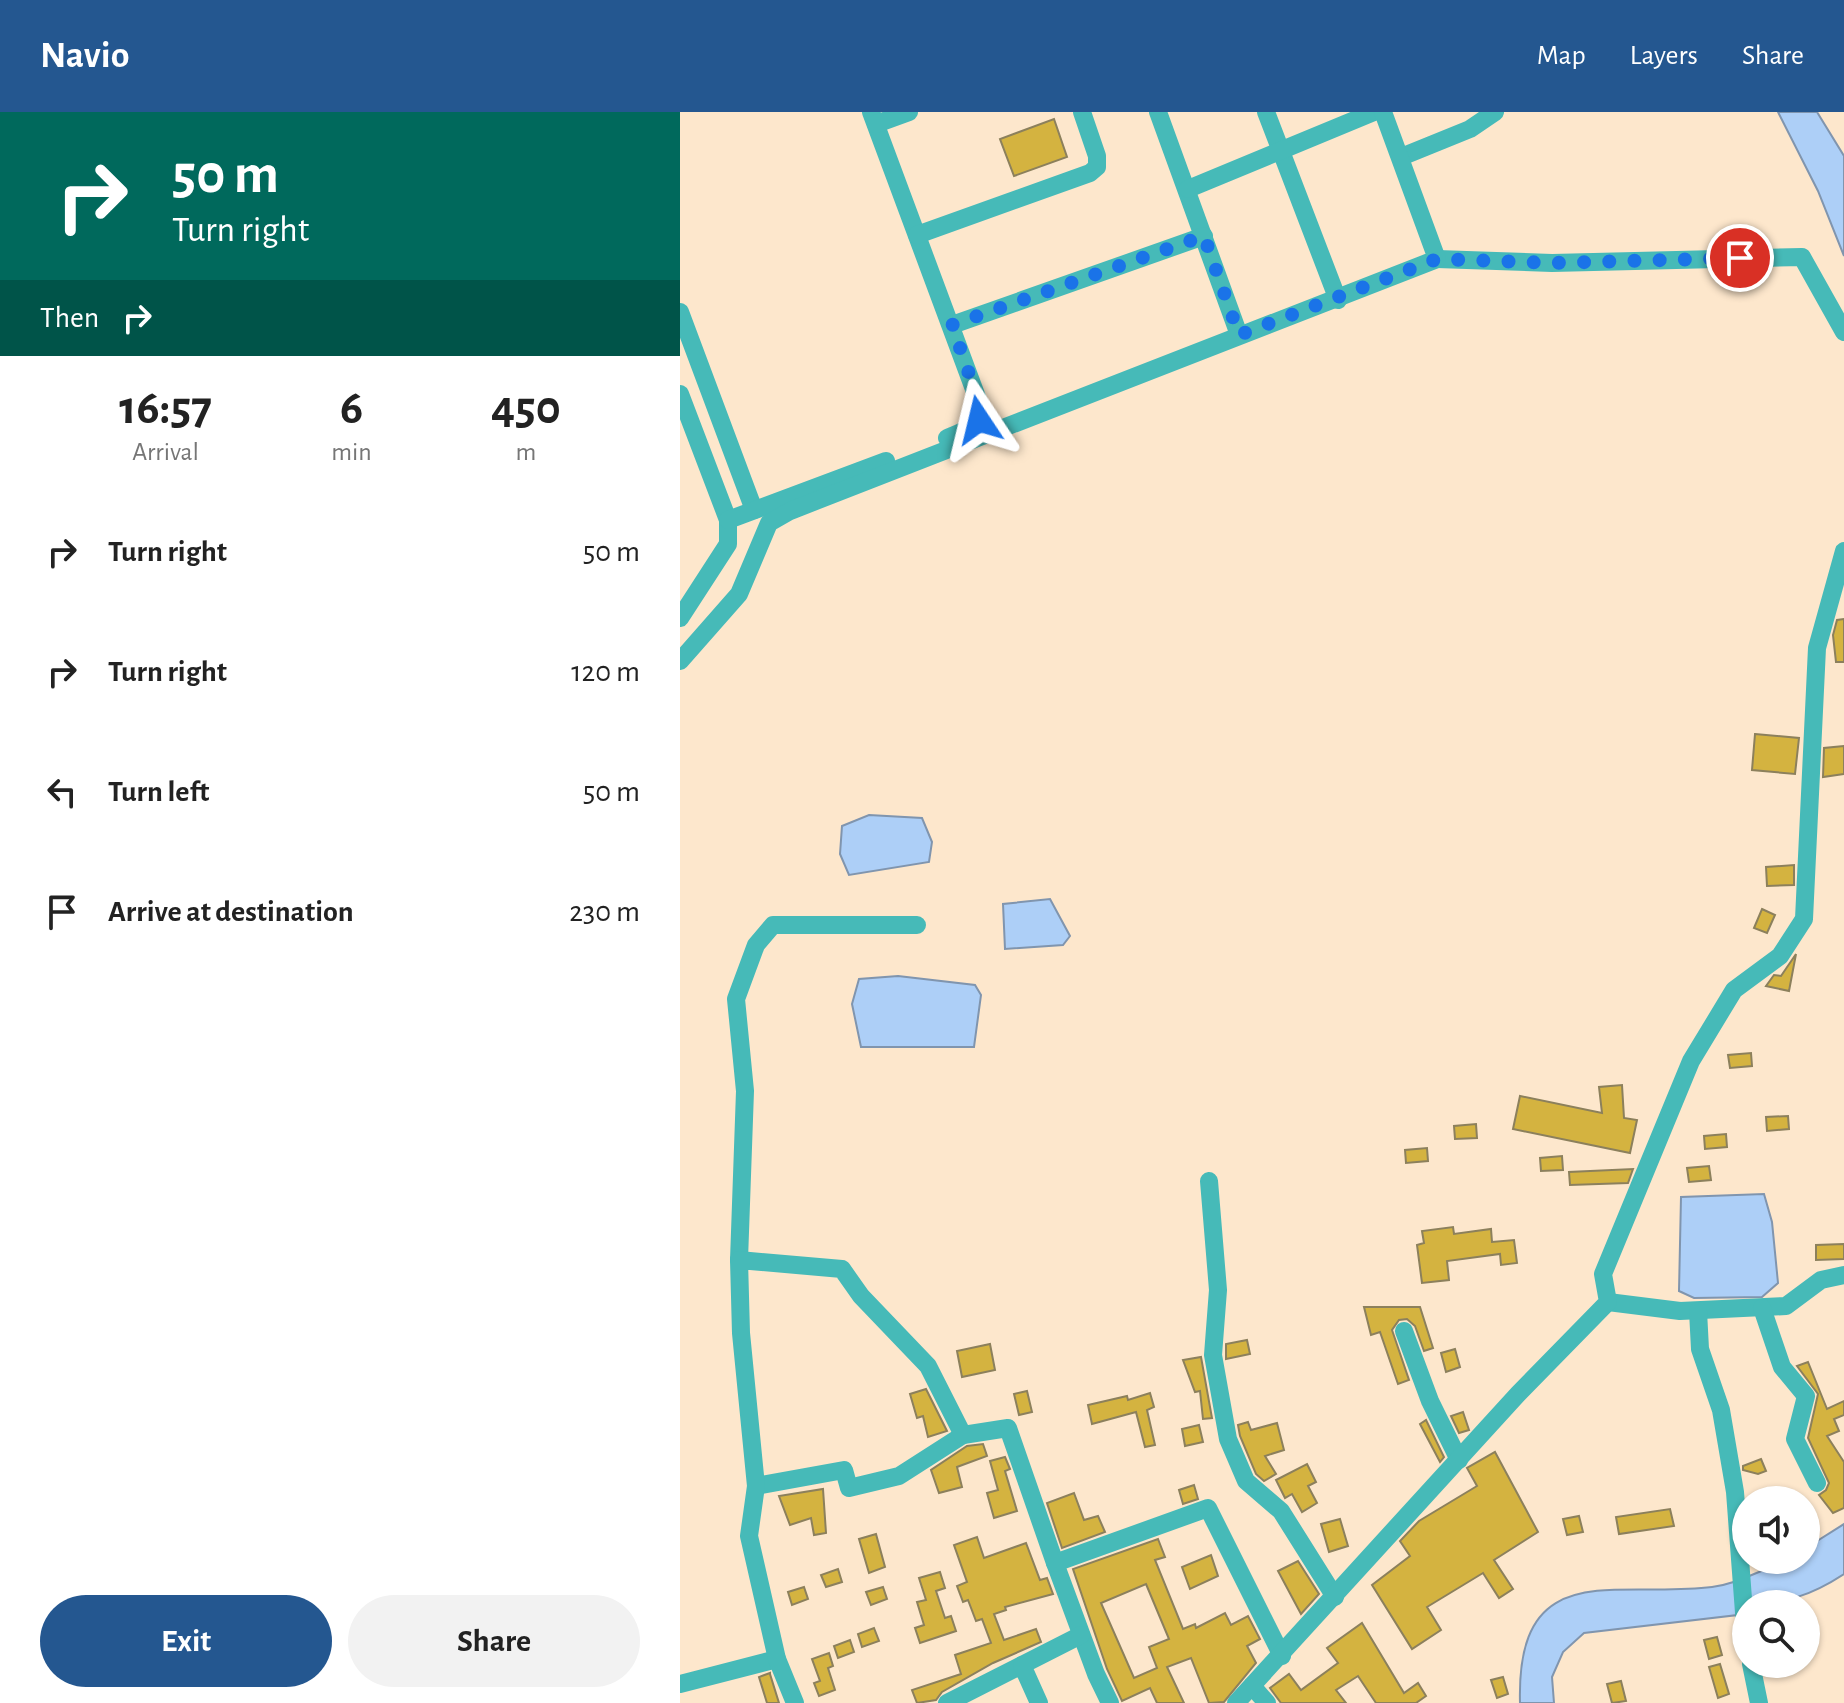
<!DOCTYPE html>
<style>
body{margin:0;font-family:"Alegreya Sans",sans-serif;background:#f2f2f2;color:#222;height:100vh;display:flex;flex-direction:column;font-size:30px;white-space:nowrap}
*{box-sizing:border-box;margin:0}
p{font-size:26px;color:#767676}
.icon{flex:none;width:44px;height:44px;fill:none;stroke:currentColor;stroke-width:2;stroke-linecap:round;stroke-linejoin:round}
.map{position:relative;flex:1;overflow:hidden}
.side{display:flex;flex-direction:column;background:#fff;width:680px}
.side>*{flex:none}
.hud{background:#00695c;color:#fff;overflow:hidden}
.fabs{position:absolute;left:1052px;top:1374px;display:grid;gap:16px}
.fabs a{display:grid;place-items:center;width:88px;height:88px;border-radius:50%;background:#fff;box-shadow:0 2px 6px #0004;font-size:40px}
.pin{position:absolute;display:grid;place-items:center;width:68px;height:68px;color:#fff;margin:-34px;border:4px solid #fff;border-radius:50%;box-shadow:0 2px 8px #0007}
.me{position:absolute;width:88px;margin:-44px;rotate:350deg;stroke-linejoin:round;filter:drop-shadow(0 0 6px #0008)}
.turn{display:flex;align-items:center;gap:28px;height:168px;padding:0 40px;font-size:36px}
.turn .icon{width:104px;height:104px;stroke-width:2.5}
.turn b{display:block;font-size:56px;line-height:68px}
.then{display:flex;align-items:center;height:76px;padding:0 40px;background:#0003;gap:16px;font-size:30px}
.eta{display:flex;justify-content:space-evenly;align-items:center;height:136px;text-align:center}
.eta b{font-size:48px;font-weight:600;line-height:56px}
.button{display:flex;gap:16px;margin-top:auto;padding:16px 40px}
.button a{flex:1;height:92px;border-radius:48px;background:#245790;color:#fff;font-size:32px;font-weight:600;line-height:92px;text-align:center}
.button a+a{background:#f2f2f2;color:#222}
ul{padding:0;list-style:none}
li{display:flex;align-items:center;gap:24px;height:120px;padding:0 40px}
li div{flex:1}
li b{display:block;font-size:30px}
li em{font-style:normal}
header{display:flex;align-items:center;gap:48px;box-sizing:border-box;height:112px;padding:0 40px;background:#245790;color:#fff}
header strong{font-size:38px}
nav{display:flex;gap:44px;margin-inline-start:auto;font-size:28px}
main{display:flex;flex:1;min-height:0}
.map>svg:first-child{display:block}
.water{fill:#adcff7;stroke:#8095ae;stroke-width:2}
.building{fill:#d4b340;stroke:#8c805c;stroke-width:2;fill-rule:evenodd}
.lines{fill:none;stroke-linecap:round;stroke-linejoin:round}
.minor{stroke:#46bab8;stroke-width:18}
.route{stroke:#1a73e8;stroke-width:14;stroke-dasharray:0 25.2}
</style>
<header>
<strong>Navio</strong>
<nav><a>Map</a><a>Layers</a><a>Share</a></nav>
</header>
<main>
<section class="side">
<div class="hud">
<div class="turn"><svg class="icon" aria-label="right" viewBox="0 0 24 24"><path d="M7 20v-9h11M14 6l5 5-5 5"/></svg><div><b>50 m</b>Turn right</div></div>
<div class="then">Then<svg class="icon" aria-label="right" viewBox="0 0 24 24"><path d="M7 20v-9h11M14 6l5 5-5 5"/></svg></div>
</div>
<div class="eta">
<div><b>16:57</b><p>Arrival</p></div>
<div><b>6</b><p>min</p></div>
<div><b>450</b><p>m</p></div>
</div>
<ul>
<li><svg class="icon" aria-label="right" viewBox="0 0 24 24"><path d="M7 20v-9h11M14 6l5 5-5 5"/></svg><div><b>Turn right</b></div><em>50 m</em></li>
<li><svg class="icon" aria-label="right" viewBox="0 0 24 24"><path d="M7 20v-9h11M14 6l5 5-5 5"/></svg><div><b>Turn right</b></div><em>120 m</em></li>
<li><svg class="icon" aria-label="left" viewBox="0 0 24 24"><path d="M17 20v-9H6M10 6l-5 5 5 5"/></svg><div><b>Turn left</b></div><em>50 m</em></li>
<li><svg class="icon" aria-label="arrive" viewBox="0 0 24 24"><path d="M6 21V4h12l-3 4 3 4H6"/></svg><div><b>Arrive at destination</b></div><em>230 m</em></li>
</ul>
<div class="button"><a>Exit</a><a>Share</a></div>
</section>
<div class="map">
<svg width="1164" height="1591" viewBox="0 0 1164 1591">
<rect width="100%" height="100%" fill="#fde7cc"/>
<g class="water">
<path d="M1098,0H1137L1164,44V144L1138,79Z"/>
<path d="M189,703L242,706L252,730L249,750L169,763L160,742L162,714Z"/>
<path d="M370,787L390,824L383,833L325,837L323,792Z"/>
<path d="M218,864L295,873L301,883L294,935H181L172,892L179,867Z"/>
<path d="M1084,1082L1092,1110L1098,1171L1082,1185L1014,1186L999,1179L1001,1085Z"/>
<path d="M1164,1412V1462C1132,1483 1105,1492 1066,1492V1502L904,1521L883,1540L872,1565L874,1591H840C836,1443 936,1487 1032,1475C1066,1471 1092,1448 1126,1448V1436Z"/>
</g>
<g class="building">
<path d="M374,7L387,45L334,64L320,27Z"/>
<path d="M1164,507V550H1156L1153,523L1157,508Z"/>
<path d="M1075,622L1119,626L1115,662L1072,658Z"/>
<path d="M1164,634V662L1143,665L1144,636Z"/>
<path d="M1114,753V773L1087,774L1086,755Z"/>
<path d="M1082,797L1095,803L1087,821L1074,816Z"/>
<path d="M1116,842L1109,879L1086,874L1094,863L1101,864Z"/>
<path d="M1071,941L1072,954L1050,956L1048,943Z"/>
<path d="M942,973L944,1006L957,1008L950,1041L833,1017L840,984L922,1001L919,975Z"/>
<path d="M1108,1004L1109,1017L1087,1019L1086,1005Z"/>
<path d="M796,1012L797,1026L775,1027L774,1014Z"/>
<path d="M1046,1022L1047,1035L1025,1037L1024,1024Z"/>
<path d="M747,1036L748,1049L726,1051L725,1038Z"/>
<path d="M882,1044L883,1058L861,1059L860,1046Z"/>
<path d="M1029,1054L1031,1068L1009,1070L1007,1056Z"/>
<path d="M953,1057L948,1071L890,1073L889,1060Z"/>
<path d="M773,1115L774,1122L811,1117L812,1130L834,1128L837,1151L821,1153L820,1142L767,1149L769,1168L742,1171L737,1133L744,1131L742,1119Z"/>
<path d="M1164,1132V1147L1136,1148V1133Z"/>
<path d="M684,1195H740L753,1236L744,1239L735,1214L727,1207L719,1208L712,1218L729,1268L718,1272L700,1220L691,1223Z"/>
<path d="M567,1228L570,1242L546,1247V1232Z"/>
<path d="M310,1232L315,1258L282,1265L277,1239Z"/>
<path d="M775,1237L780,1255L766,1260L761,1241Z"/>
<path d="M521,1245L532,1306L523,1307L520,1279L515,1280L503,1248Z"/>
<path d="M1128,1250L1147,1297L1164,1289V1303L1154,1307L1159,1319L1147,1324L1164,1350V1396L1153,1401L1139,1383L1146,1378L1149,1371L1128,1326L1138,1282L1117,1254Z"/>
<path d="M246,1277L267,1319L248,1325L243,1304L237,1306L230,1282Z"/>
<path d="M347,1279L352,1300L339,1303L334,1282Z"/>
<path d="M470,1281L474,1295L467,1298L475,1333L465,1335L456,1300L412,1312L408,1293L447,1284L448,1288Z"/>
<path d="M783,1300L789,1318L779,1321L771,1304Z"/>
<path d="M746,1308L764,1345L760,1350L740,1312Z"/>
<path d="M568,1310L571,1318L597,1311L604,1338L585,1344L596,1362L584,1369L576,1362L560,1324L558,1313Z"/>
<path d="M519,1313L523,1330L505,1334L502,1317Z"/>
<path d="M303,1332L307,1344L277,1355L282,1375L259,1381L251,1358L287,1334Z"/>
<path d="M815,1340L858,1420L814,1448L833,1477L819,1486L803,1461L747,1495L761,1518L732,1537L692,1473L730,1444L720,1429L739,1409L797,1374L787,1356Z"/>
<path d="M325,1345L330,1357L325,1359L337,1399L314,1406L307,1381L318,1378L310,1349Z"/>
<path d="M1081,1347L1086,1359L1078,1362L1063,1358V1354Z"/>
<path d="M627,1352L636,1370L628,1374L637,1391L622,1400L612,1382L605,1386L596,1368Z"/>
<path d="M514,1373L518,1387L503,1392L499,1378Z"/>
<path d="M143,1377L146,1421L134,1423L131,1406L110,1413L99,1384Z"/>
<path d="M394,1381L404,1408L418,1404L425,1420L382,1436L367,1391Z"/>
<path d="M990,1397L994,1414L939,1422L936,1405Z"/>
<path d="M899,1404L903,1420L887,1423L883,1407Z"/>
<path d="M660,1407L668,1434L649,1440L641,1412Z"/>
<path d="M196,1422L205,1455L189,1461L179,1427Z"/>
<path d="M297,1425L304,1446L346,1431L360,1468L367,1466L373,1482L325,1495L326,1498L314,1502L324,1528L356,1517L361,1530L313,1551L262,1580L256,1588L237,1591L232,1578L281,1562L275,1543L311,1531L302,1507L296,1509L288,1488L283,1490L277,1474L287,1470L274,1433Z"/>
<path d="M478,1427L485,1445L475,1448L503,1517L515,1512L516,1516L545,1501L551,1513L568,1504L580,1527L567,1534L576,1551L544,1590L529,1591L511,1546L487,1555L504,1591H477L470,1576L442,1589L427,1557L393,1457ZM466,1472L489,1527L469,1535L477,1556L454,1566L421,1491Z"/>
<path d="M531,1443L538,1464L510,1477L502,1455Z"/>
<path d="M618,1449L639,1482L621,1502L598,1459Z"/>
<path d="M158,1457L162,1470L146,1475L141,1463Z"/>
<path d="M260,1460L265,1476L256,1479L265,1506L271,1504L276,1519L240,1531L235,1516L244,1513L237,1490L246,1488L239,1466Z"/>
<path d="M124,1475L128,1487L112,1493L108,1480Z"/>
<path d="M203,1475L207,1487L191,1493L186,1480Z"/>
<path d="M682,1511L724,1581L738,1571L746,1584L736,1591H696L678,1564L656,1578L666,1591H601L590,1576L609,1562L621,1578L658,1551L647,1536Z"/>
<path d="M194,1516L199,1529L182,1535L178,1522Z"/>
<path d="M1037,1525L1042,1543L1029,1547L1024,1528Z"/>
<path d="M170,1528L174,1540L158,1546L154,1534Z"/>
<path d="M149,1541L153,1554L148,1556L155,1578L139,1584L134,1571L140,1569L132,1547Z"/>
<path d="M1040,1552L1049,1582L1038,1586L1029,1555Z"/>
<path d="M90,1561V1562L99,1591H87L79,1565Z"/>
<path d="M823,1565L828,1582L817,1586L811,1568Z"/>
<path d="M941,1569L946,1589L932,1591L927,1572Z"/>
</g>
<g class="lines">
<g class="minor">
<path d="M191,0L301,296C297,316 284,319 267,326"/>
<path d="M478,0L559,223"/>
<path d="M586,0L658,188"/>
<path d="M196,12L229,0"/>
<path d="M721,45L790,17L815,0"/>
<path d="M508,77L694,0"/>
<path d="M237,123L410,61L417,55V44L402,0"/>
<path d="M757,147L872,151L1122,145L1164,220"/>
<path d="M0,200L74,398"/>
<path d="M272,213L524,124"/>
<path d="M0,282L48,408V432L0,506"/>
<path d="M48,408L206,349"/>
<path d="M0,549L59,482L89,411L110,399L757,147L703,0"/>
<path d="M529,1069L538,1178L533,1243L548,1327L566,1369L601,1399L655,1485"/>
<path d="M59,1148L65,979L56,887L76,833L93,813H237"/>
<path d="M928,1190L1000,1199L1106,1194L1141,1168L1164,1163"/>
<path d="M1082,1196L1102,1255L1126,1284L1115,1327L1137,1371"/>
<path d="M1018,1199L1020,1237L1041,1298L1055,1380L1066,1527"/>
<path d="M724,1219L750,1289L779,1348"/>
<path d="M76,1374L164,1358L169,1376L219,1364L283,1323"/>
<path d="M375,1451L416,1562L430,1591"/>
<path d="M1071,1552L1079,1591"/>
<path d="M0,1572L97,1547"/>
<path d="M572,1574L587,1591"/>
<path d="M115,1591L97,1547L69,1424L76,1374L61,1221L59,1148L162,1157L181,1184L248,1254L283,1323L328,1316L375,1451L528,1396L602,1544"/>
<path d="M267,1591L342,1553"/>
<path d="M359,1591L342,1553L401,1523"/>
<path d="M556,1591L838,1282L928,1190L923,1162L1011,949L1054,878L1100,844L1124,807L1137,536L1164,439"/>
</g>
</g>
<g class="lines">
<path class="route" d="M299,308L301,296L272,213L524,124L559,223L757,147L872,151L1060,146"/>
</g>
</svg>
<div class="fabs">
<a><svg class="icon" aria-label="sound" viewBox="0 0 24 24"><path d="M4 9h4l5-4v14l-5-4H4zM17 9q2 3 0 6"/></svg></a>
<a><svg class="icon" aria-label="search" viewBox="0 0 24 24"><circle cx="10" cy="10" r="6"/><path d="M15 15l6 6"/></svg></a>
</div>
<div class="pin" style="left:1060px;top:146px;background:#d93025"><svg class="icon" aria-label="arrive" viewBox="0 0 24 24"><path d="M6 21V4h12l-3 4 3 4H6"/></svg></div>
<svg class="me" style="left:299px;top:308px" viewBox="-20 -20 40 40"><path d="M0-17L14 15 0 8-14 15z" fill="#1a73e8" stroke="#fff" stroke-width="4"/></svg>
</div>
</main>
